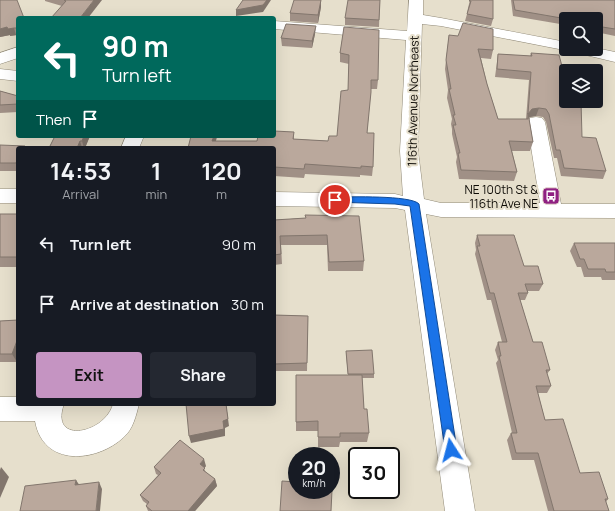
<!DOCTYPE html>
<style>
body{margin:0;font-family:Manrope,sans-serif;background:#242831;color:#f1f3f6;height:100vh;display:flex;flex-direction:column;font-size:15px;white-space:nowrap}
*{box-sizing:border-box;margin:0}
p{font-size:13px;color:#9ea1a6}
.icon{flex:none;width:22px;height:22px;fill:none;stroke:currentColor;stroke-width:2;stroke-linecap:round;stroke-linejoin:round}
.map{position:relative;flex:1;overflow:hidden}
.drawer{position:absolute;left:16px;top:146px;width:260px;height:260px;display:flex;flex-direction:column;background:#171b24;border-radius:4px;box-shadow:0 4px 16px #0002}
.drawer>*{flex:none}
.banner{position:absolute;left:16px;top:16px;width:260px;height:122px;border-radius:4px;box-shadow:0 4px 16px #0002;background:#00695c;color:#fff;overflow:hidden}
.controls{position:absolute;left:559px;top:12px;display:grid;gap:8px}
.controls a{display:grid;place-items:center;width:44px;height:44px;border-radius:4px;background:#171b24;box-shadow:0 4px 16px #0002;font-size:20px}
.speed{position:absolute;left:288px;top:447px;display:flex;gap:8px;font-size:20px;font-weight:700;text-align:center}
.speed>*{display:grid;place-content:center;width:52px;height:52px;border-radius:50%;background:#171b24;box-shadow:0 4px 16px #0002;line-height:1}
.speed small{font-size:10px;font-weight:400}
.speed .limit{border:2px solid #111;border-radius:6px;background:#fff;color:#111}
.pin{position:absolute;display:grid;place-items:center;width:34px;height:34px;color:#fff;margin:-17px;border:2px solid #fff;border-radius:50%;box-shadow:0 1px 4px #0007}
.me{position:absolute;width:44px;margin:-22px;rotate:351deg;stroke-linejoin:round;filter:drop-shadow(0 0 3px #0008)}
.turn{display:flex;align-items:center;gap:14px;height:84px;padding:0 20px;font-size:18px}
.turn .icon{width:52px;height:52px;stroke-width:2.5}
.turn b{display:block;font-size:28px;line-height:34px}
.then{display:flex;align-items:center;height:38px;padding:0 20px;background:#0003;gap:8px;font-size:15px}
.eta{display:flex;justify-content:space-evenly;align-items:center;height:68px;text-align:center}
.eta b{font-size:24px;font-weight:700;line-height:28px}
.button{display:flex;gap:8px;margin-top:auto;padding:8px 20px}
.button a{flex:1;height:46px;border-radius:4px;background:#c594c2;color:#111;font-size:16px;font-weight:700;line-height:46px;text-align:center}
.button a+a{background:#242831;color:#f1f3f6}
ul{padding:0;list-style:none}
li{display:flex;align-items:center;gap:12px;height:60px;padding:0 20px}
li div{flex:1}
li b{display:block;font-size:15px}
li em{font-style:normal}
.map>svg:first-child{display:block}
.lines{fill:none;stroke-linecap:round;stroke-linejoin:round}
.minor-casing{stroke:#918a78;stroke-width:1}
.minor{fill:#fff;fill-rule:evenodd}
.wall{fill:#a09086}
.shaded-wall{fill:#82766d}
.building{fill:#baa89c;stroke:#82766d}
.route{fill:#1a73e8;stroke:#114b97}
.labels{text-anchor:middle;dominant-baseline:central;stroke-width:4;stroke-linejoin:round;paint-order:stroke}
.street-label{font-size:12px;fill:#0e0b06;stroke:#e6dfcc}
.poi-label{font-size:12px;fill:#0e0b06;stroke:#e6dfcc;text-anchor:end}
</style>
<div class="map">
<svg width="615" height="511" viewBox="0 0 615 511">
<rect width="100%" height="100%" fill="#e6dfcc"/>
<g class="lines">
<defs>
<g id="minor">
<path d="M409,0H423V15L441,18L566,42V49L596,48L615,52V62L569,51L441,26L422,24L418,151L424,199L441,203H540L527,122L530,118L536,117L542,118L545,122L561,204H615V218L441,217L426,214L475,511H445L405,210L395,208L274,206V192L395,194L403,196L400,151L406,40L274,29V21L407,31Z"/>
<path d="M18,47V58L0,64V53Z"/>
<path d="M0,69L18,71V81L0,79Z"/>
<path d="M126,136H144L139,148H121Z"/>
<rect x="0" y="189" width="18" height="14"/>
<path d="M0,397H18V404H64C49,445 105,434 113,404H139C136,416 133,429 124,437C96,463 43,467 35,421H0Z"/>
</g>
</defs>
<use href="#minor" class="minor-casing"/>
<use href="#minor" class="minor"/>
</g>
<g class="wall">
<path d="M0,0L18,18V35L10,36V35L0,37Z"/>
<path d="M45,0H102L62,6L45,1Z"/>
<path d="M321,0V7L318,23L290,21V13Z"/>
<path d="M380,0L379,27L345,25V18Z"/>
<path d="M470,0L493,19L491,26L465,21L467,14L468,8Z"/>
<path d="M511,0H615V36L596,32V19H566V25L513,16Z"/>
<path d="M344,27L378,80L377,89H371L367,133L373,167L372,176L360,175V177L305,174L304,178L274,176V148L190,138H181L180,136H217L216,141H257L294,132V139L328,141L337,136L348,90L349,64L340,62V53Z"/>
<path d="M315,34L312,48L282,46L281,38Z"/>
<path d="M449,35L493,50L491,59L481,58L487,84L498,119H526L529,80L495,77L497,62L498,54L530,56L531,53L566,81L582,137L606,171L603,179L561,176L557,158H554L546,122L543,117L536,116L530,117H529L533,142L530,151H512L517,172L514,181L459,179L456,162L457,157L452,134V129L451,124L452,119L447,98L448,90L445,69Z"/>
<path d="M0,91L18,96V112L0,113Z"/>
<path d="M90,136L85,148H49Z"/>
<path d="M0,145L18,148V171H0Z"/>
<rect x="0" y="214" width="18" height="53"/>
<path d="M306,218L364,261L363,271H328L327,245H281L282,264L274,265V220Z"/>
<path d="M477,235L524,266L543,284L539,291H527L528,293L525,300H520L533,342L550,370L547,374L551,386L547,393H538L545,420L580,473L608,499L606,502L609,511H548L534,460H512L507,440L511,433H512L496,363L498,360L495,350L498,342H502L491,300H487L475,254L476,250L475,243Z"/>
<path d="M574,243H615V280H602L601,277H584L581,267H577L570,251Z"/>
<path d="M274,315L308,316L307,371H274Z"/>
<path d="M18,320V358L17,362H0V321Z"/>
<path d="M346,351L374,374V378H362L364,409L369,433L367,442H340L339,447H318V431H296V422L348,375L346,355Z"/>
<path d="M206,466L204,468L206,473L215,479L217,486L195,511H148L146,506L147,504L143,501L140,495L158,475L156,474L154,467Z"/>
</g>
<g class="shaded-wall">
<path d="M94,0H102L88,18H80Z"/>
<path d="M267,0H271L263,12L236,16V10Z"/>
<path d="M321,0V7L318,23V15Z"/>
<path d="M316,26L315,34L312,48V41Z"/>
<path d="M7,27L14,28L16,35L10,36V35L0,37V29Z"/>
<path d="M539,108L536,116L530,117L528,119V114L532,109Z"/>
<path d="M84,136H90L85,148H84L82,141Z"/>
<path d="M214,136H217L214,148L212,141Z"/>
<path d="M80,141L82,148H77Z"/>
<path d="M18,159V167L16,163Z"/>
<path d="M18,338V358L17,362L12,354Z"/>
<path d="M182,404H187V405L183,406Z"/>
<path d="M226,404L229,426L225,428V436L191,443L189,436L223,421Z"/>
<path d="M204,459L206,466L202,471L200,464Z"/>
<path d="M1,467L9,477L0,498V470Z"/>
<path d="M215,479L217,486L195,511H188Z"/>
<path d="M76,480L80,486L75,485Z"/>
<path d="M99,482L102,489L100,511H96Z"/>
</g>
<g class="building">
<path d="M0,0H17L24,18H18V28H14L8,29L7,27L0,29Z"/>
<path d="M64,0H94L80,18H51L66,1Z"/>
<path d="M243,0H267L263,5L236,10Z"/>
<path d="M294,0H321L318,15L290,13Z"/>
<path d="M348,0H380L379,20L345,18Z"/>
<path d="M470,0H493V19L467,14L471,1H469Z"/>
<path d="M513,0H615V29L596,26V19H567L515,10Z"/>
<path d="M463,23L493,29V50L478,49L487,84L498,119H528V113L533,142L509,141L517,172L461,170L458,153H460L453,125H456L453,115H455L449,89H451L446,60L449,35L458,36Z"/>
<path d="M286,24L316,26L312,41L281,38Z"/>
<path d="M344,27L379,30L378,80H371V92L367,133H374L373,167L361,166V168L305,164L304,169L274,167V148H188L191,136H214L212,141H257L258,136H274V131L294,132L293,139L328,141L329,136H337L341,91L348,90L349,55L340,53Z"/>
<path d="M531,53L559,55L566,81V101H581L582,137L596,138L606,171L564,168L560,150H556L549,114L546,109L539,108L532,109L528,114L531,72L497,69L498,54L532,56Z"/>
<path d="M0,91L18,96V104L0,105Z"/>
<path d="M55,136H84L82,141H80L77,148H49Z"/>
<path d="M0,145L25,146L23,148H18V159L16,163H0Z"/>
<rect x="0" y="214" width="18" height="43"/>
<path d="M305,215L359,216L364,261L329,262L327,235L280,236L281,254L274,255V220L306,218Z"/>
<path d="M477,235H514L524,266H538L543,284H525L528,293H518L533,342H542L550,370H546L551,386H536L545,420L563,419L580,473L599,472L608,499H605L609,511H554L538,453H516L511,433H517L499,356H501L498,342H507L494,293H490L477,246H480Z"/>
<path d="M574,243H615V272H606L605,269H588L584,259H580Z"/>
<path d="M274,315L308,316L307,363L274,364Z"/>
<path d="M18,320V338L12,354H0V321Z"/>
<path d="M372,350L374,374H348L346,351Z"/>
<path d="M296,375H362L364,409H367L369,433H340V437H318V421L296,422Z"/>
<path d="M186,404H226L228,419L223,421L224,429L189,436Z"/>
<path d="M180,440L204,459L200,464L205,468L203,470L215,479L188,511H152L146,506L149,502L140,495L161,473L154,467Z"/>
<path d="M76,480L75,485L99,482L96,511H20L25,486Z"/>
<path d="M282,481L297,482V490H332L331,511H280Z"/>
</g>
<path class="route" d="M335,197C349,197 411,195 419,204L457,450L455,453L451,455L447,453L445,450L410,206L395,204L332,202L330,200L332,198Z"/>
<defs>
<symbol id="bus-square" viewBox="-11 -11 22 22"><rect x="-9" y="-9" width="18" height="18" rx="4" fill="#8f2082" stroke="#e6dfcc"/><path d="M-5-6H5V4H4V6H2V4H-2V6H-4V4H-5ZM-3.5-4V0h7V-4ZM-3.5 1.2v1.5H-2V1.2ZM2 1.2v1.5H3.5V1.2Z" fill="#fff"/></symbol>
</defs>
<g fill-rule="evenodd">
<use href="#bus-square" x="541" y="186" width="20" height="20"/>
</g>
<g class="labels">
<g class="street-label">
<text transform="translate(413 101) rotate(-89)">116th Avenue Northeast</text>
</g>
<g class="poi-label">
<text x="538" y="189">NE 100th St &amp;<tspan x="538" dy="14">116th Ave NE</tspan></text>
</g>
</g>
</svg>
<div class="controls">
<a><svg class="icon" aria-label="search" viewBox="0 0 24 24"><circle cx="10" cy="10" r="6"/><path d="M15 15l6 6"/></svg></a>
<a><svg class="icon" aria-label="layers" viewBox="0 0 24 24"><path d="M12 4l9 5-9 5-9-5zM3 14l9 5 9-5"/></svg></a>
</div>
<div class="speed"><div>20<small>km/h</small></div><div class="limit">30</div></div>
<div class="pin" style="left:335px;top:200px;background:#d93025"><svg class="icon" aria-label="arrive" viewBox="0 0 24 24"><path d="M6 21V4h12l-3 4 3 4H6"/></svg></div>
<svg class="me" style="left:451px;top:450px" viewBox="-20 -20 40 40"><path d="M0-17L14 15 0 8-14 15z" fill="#1a73e8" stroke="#fff" stroke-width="4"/></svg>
<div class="banner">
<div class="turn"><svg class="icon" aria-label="left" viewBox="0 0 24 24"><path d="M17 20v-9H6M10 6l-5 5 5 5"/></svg><div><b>90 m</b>Turn left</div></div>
<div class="then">Then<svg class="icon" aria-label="arrive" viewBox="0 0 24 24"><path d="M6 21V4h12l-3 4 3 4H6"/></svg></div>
</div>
<section class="drawer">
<div class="eta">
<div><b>14:53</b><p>Arrival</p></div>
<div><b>1</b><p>min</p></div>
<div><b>120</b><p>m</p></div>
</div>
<ul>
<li><svg class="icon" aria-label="left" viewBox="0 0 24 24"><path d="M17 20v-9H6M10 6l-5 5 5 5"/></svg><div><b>Turn left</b></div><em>90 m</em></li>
<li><svg class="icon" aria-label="arrive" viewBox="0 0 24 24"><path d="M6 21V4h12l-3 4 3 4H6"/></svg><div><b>Arrive at destination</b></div><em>30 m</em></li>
</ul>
<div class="button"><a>Exit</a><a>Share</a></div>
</section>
</div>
